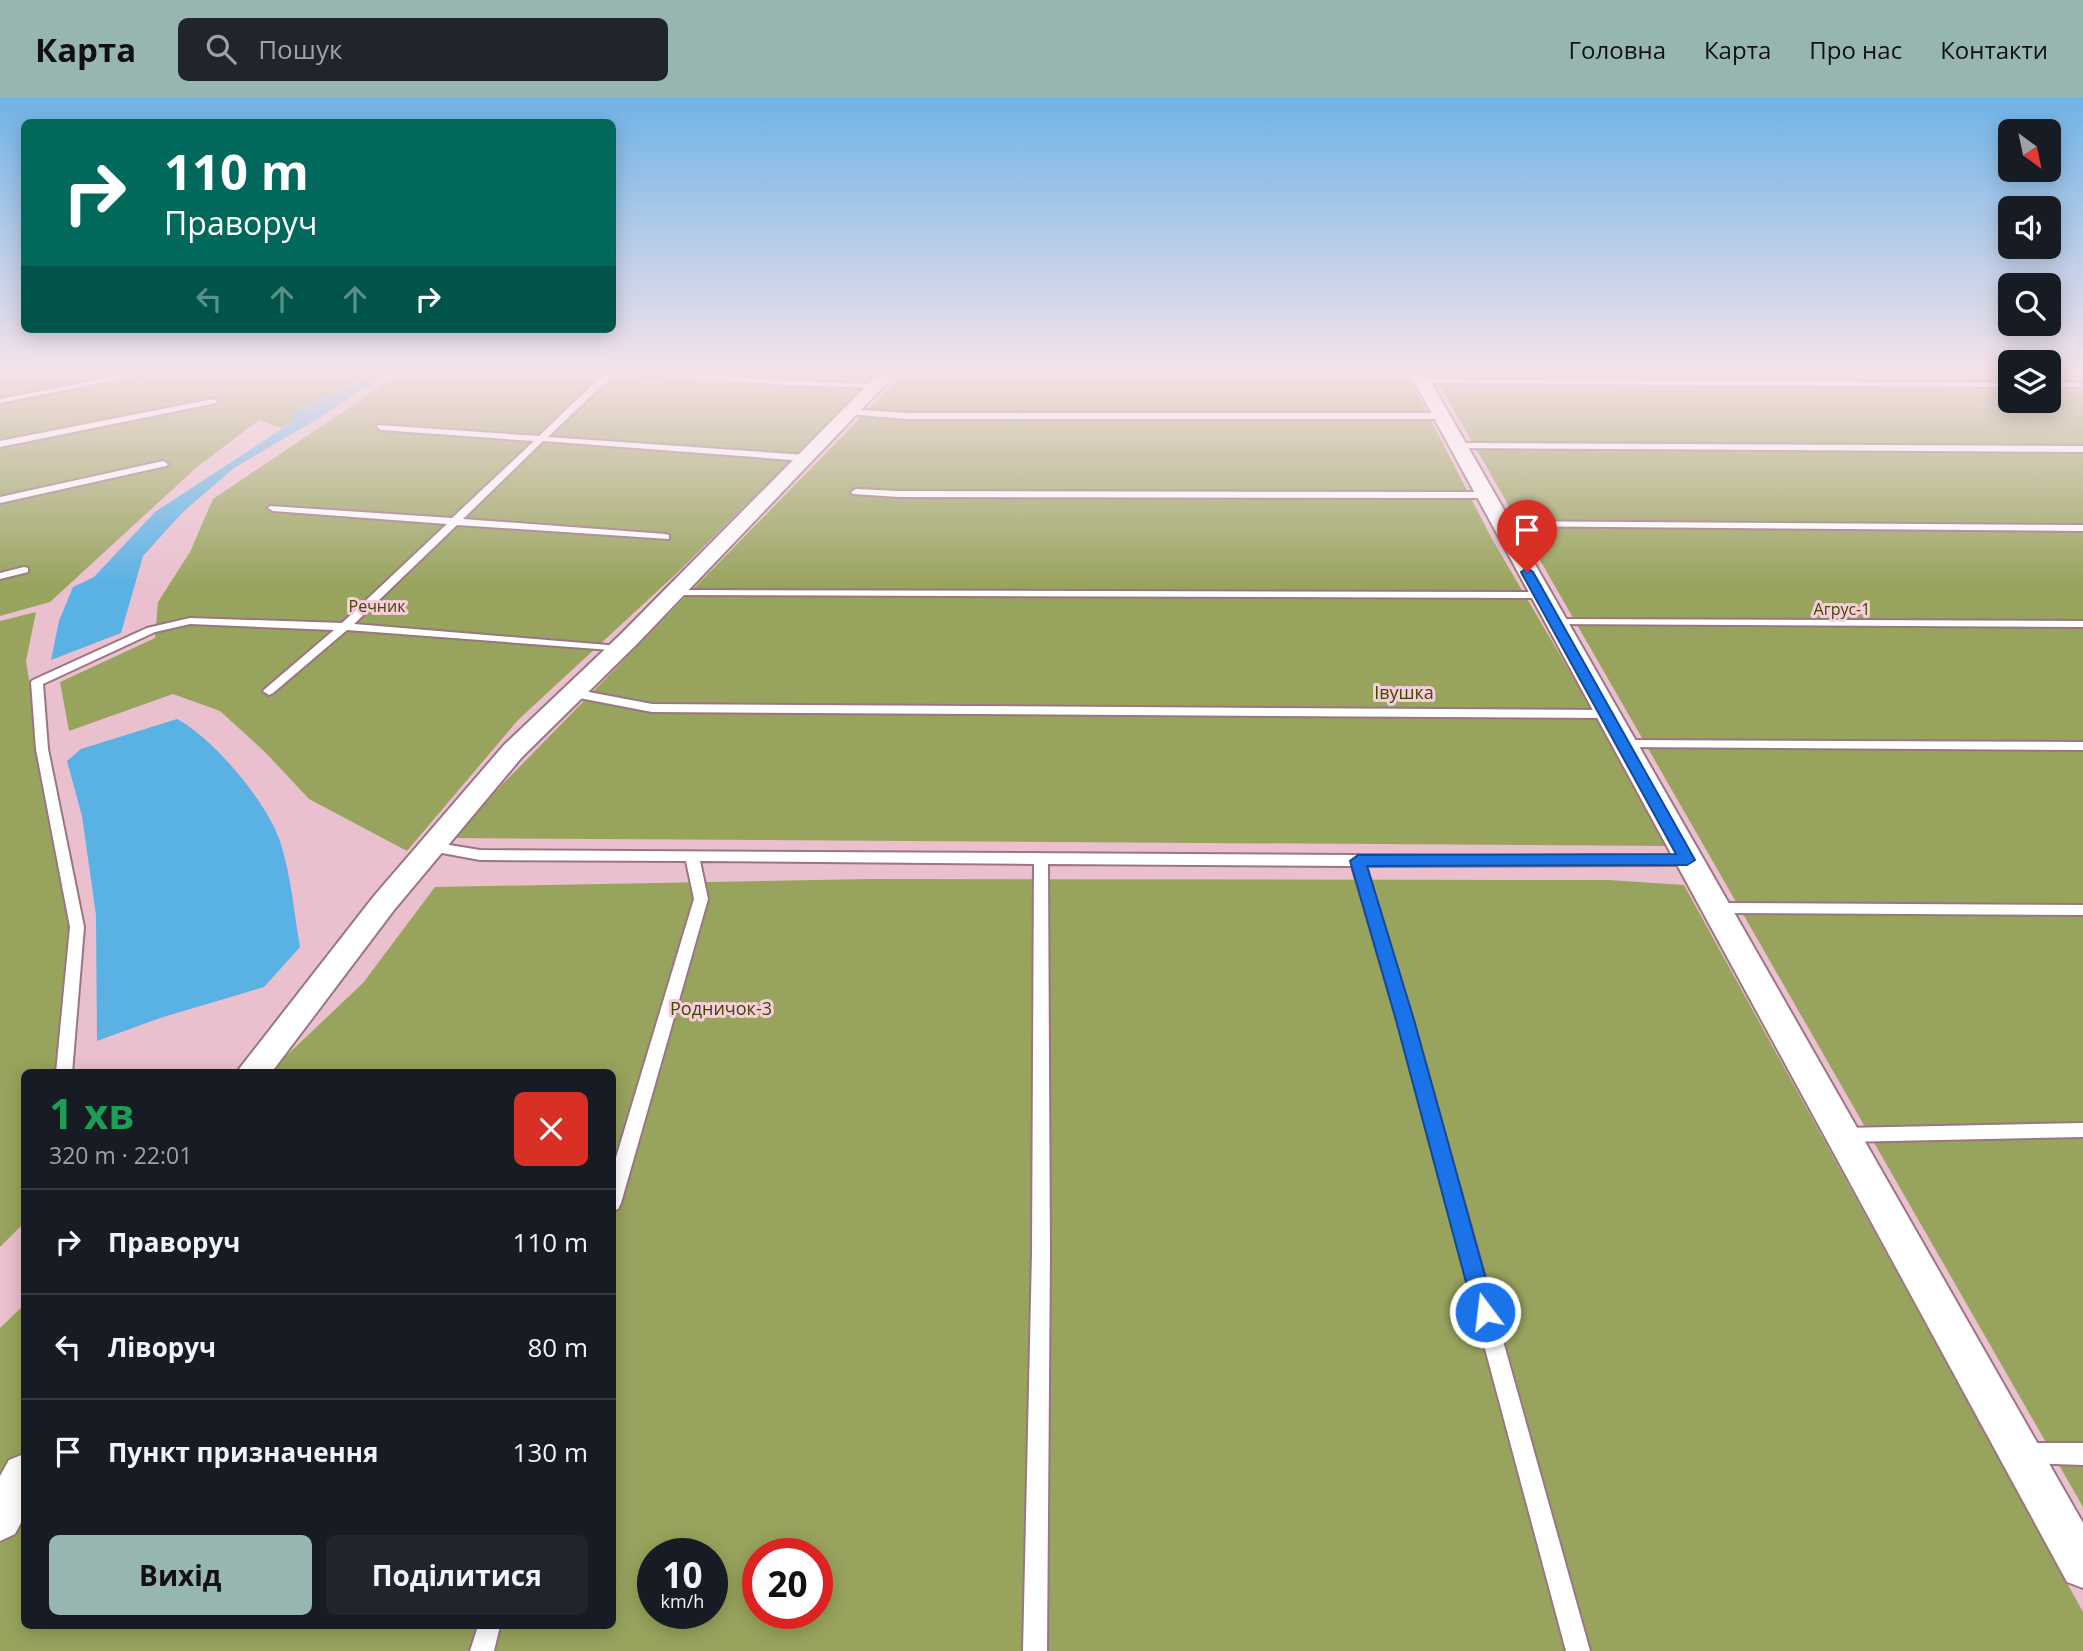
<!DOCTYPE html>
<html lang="uk">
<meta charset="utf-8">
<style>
body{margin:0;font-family:"Open Sans",sans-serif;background:#20242c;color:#f1f3f6;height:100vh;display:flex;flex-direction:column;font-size:26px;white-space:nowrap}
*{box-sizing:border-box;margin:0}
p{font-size:23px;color:#9ea1a6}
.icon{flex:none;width:38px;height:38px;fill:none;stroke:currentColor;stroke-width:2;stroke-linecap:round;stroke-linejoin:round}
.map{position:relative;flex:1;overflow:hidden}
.panel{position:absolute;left:21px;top:971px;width:595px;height:560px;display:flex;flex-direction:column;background:#171b24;border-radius:10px;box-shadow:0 4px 18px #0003}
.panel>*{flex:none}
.guide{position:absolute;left:21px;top:21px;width:595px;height:214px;border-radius:10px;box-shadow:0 4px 18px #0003;background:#00695c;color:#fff;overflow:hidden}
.needle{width:46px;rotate:147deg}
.fabs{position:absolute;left:1998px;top:21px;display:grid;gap:14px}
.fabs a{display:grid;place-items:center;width:63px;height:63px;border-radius:10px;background:#171b24;box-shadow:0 4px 18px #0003;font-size:35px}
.speed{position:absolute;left:637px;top:1440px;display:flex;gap:14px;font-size:35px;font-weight:700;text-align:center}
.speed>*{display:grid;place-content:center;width:91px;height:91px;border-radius:50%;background:#171b24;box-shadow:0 4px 18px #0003;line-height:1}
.speed small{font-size:18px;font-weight:400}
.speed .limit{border:10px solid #d22;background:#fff;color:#111}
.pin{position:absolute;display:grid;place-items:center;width:60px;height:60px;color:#fff;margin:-72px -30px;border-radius:50% 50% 50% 0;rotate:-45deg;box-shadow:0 0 7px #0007}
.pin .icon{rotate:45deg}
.me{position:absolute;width:77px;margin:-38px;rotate:345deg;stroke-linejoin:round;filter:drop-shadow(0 0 5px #0008)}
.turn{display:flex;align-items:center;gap:24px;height:147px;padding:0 28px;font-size:32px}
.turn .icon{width:91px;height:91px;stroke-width:2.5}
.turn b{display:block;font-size:49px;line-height:60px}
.lanes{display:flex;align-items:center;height:66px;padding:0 28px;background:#0003;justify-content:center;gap:35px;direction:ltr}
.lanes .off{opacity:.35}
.round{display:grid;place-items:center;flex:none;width:74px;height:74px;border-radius:10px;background:#20242c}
.summary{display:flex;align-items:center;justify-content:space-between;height:119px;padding:0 28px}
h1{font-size:42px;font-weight:700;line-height:52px;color:#1e9e55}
.primary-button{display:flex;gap:14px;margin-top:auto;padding:14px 28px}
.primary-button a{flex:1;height:80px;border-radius:10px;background:#97b6b2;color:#111;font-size:28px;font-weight:700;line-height:80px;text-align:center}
.primary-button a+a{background:#20242c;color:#f1f3f6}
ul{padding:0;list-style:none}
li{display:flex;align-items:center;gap:21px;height:105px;padding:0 28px;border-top:2px solid #363941}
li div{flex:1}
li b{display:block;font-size:26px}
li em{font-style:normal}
header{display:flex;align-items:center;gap:42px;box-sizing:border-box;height:98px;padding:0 35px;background:#97b6b2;color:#111}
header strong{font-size:33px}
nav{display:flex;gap:38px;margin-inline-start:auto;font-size:24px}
.search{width:490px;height:63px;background:#20242c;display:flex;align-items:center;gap:18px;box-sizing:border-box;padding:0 24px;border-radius:10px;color:#9ea1a6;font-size:26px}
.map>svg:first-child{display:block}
.green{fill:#98a45d;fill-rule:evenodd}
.water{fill:#59b1e4}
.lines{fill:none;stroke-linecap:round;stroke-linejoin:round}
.service-casing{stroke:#9c7582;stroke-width:4}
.minor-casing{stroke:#9c7582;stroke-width:4}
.service{fill:#fff;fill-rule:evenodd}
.minor{fill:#fff;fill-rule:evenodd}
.route{fill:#1a73e8;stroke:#114b97;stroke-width:2}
.labels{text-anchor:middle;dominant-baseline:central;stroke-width:6;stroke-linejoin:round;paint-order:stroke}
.far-park-label{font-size:16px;fill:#404702;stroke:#f8cddb}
.park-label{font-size:18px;fill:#404702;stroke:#f8cddb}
</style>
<header>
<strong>Карта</strong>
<div class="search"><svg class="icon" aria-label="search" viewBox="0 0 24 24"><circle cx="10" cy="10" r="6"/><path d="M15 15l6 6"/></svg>Пошук</div>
<nav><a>Головна</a><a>Карта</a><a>Про нас</a><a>Контакти</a></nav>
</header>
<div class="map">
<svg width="2083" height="1553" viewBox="0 0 2083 1553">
<rect width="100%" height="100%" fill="#eac0ce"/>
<g class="green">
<path d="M0,272H384L292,315L294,322L282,330L259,322L197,369L50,504L0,518Z"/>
<path d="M413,272H882L677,475L518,622L407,753L309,701L265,654L220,613L173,596L69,633L60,584L155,540L158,504L190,454L213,401L396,278Z"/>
<path d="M907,272H1405L1492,441L1672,748L450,740Z"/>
<path d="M1431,272H2011V303H2049V272H2066L2083,282V1409Z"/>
<path d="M36,514L26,563L70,834L58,975H24V1125L0,1149V523Z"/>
<path d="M869,781L1609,782L1684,787L2083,1514V1553H0V1230L24,1207V1528H612V975H268L363,885L435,789ZM653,1456H712V1516H653ZM758,1456H817V1516H758Z"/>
</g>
<g class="water">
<path d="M384,272H392L319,320L234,370L183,414L143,458L121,535L51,562L59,523L73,489L94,479L155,414L294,323L292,315Z"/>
<path d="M177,621C213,640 267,704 280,743C291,777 294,814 300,849L264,889L160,920L97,943L96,817L82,718L67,663L81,651Z"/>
</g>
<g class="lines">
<defs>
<g id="service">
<path d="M149,272H164L0,305V301Z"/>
<path d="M608,272H641L788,283L876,286L880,288L876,290L788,287L619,275L599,290L548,339L806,357L810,360L806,363L543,343L463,421L665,436L669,437V441L457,427L354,526L620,548L624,549V553L347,532L273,595L269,597L263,593L265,591L334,532L190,526L155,534L43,586L48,651L84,829L72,975H56L70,829L36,651L31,584L33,582L147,530L190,520L342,525L447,426L273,413L268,410L270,408L452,420L534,343L381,332L377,329L378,327L539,338L593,286L610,274Z"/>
<path d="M1419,281L2011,285V289L1422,285H1419Z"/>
<path d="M2049,285H2079L2083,287L2079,289H2049Z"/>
<path d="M213,301L217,303L216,305L0,349V343Z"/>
<path d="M850,311L907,315H1441L1445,318L1441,321H907L847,316L846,314Z"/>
<path d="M1457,345L2083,348V354L1454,350V346Z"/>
<path d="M163,363L168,366L166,368L0,405V399Z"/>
<path d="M856,391L899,393L1484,394L1489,397L1484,400L899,399L853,396L851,394Z"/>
<path d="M1501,423L2083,427V433L1498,428V424Z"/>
<path d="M24,469L28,470V474L0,481V475Z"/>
<path d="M674,492L1540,494L1545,497L1540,500L670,497V493Z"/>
<path d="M1555,521L2083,523V529L1551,526L1550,524Z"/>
<path d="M573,591L652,606L1606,612L1612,616L1606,620L652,614L569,598L567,595Z"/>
<path d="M1623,642L2083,644V652L1619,649L1617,646Z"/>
<path d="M431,744L480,752L1692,759L1694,762L1692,765L1687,767L1366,768L1413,922L1590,1553H1566L1397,922L1352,768L1048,766L1050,1155L1047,1553H1023L1032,1155L1034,766L700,763L708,801L621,1105L618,1111L612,1113V1073L694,801L686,763L480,762L426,752L424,749L426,746Z"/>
<path d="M1714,805L2083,807V817L1714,815L1709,814L1707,810L1709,806Z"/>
<path d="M2083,1025V1039L1843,1044L1837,1042L1834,1037L1837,1032L1843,1030Z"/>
<path d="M2025,1345H2083V1367L2025,1365L2018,1362L2015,1355L2018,1348Z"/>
<path d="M478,1528H500L494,1553H470Z"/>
</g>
<g id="minor">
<path d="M882,272H899L637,546L522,659L394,812L271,975H236L374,798L504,647L621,536Z"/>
<path d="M1408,272H1424L2083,1425V1490L2067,1484Z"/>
<path d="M24,1356V1419L15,1436L0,1443V1378L9,1362Z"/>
</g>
</defs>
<use href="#service" class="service-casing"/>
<use href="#minor" class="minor-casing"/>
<use href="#service" class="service"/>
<use href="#minor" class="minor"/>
</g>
<linearGradient id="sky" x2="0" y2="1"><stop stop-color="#6fb3e6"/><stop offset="0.56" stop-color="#f6e3e9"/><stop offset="1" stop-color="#f6e3e9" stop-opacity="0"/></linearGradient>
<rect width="2083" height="489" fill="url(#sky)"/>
<path class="route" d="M1527,470L1533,474L1695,762L1687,767L1367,768L1414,922L1495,1214L1492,1222L1485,1225L1477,1222L1474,1214L1396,922L1350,763L1358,757L1676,756L1521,474Z"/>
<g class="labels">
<g class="far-park-label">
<text x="377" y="508">Речник</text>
<text x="1842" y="511">Агрус-1</text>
</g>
<g class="park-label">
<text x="1404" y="594">Івушка</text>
<text x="721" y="910">Родничок-3</text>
</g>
</g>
</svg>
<div class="fabs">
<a><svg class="needle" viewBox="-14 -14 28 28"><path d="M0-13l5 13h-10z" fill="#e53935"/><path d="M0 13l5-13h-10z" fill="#9ea1a6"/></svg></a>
<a><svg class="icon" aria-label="sound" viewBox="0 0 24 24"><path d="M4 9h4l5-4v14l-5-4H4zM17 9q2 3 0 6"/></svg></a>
<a><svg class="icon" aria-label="search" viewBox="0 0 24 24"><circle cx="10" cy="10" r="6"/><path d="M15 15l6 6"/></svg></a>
<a><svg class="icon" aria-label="layers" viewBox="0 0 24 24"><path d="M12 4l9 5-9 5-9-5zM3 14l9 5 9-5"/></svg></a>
</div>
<div class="speed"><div>10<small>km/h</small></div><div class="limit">20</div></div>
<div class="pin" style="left:1527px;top:474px;background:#d93025"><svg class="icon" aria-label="arrive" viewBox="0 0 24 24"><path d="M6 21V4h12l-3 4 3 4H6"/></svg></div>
<svg class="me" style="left:1485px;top:1214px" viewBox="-20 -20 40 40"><circle r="17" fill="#1a73e8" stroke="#fff" stroke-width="3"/><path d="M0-11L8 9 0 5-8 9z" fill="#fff"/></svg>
<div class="guide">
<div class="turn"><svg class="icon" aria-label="right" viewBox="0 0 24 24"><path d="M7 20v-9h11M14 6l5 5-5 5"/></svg><div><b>110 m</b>Праворуч</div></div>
<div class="lanes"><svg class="icon off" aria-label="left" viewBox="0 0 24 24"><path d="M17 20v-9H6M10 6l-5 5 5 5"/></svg><svg class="icon off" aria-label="ahead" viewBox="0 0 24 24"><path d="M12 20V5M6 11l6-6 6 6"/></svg><svg class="icon off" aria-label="ahead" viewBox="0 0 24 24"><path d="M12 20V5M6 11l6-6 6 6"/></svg><svg class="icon" aria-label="right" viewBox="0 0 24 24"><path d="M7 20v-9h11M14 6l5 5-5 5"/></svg></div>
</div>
<section class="panel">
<div class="summary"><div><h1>1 хв</h1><p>320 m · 22:01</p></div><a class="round" style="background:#d93025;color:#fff"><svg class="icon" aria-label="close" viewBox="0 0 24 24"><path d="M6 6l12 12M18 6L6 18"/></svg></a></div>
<ul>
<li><svg class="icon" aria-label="right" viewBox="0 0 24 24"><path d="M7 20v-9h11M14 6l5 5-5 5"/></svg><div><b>Праворуч</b></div><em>110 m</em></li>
<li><svg class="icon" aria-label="left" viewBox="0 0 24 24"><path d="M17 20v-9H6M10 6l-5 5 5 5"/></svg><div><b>Ліворуч</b></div><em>80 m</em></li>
<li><svg class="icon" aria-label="arrive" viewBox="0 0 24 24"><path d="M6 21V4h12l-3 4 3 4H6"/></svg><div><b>Пункт призначення</b></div><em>130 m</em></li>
</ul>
<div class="primary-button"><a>Вихід</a><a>Поділитися</a></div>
</section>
</div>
